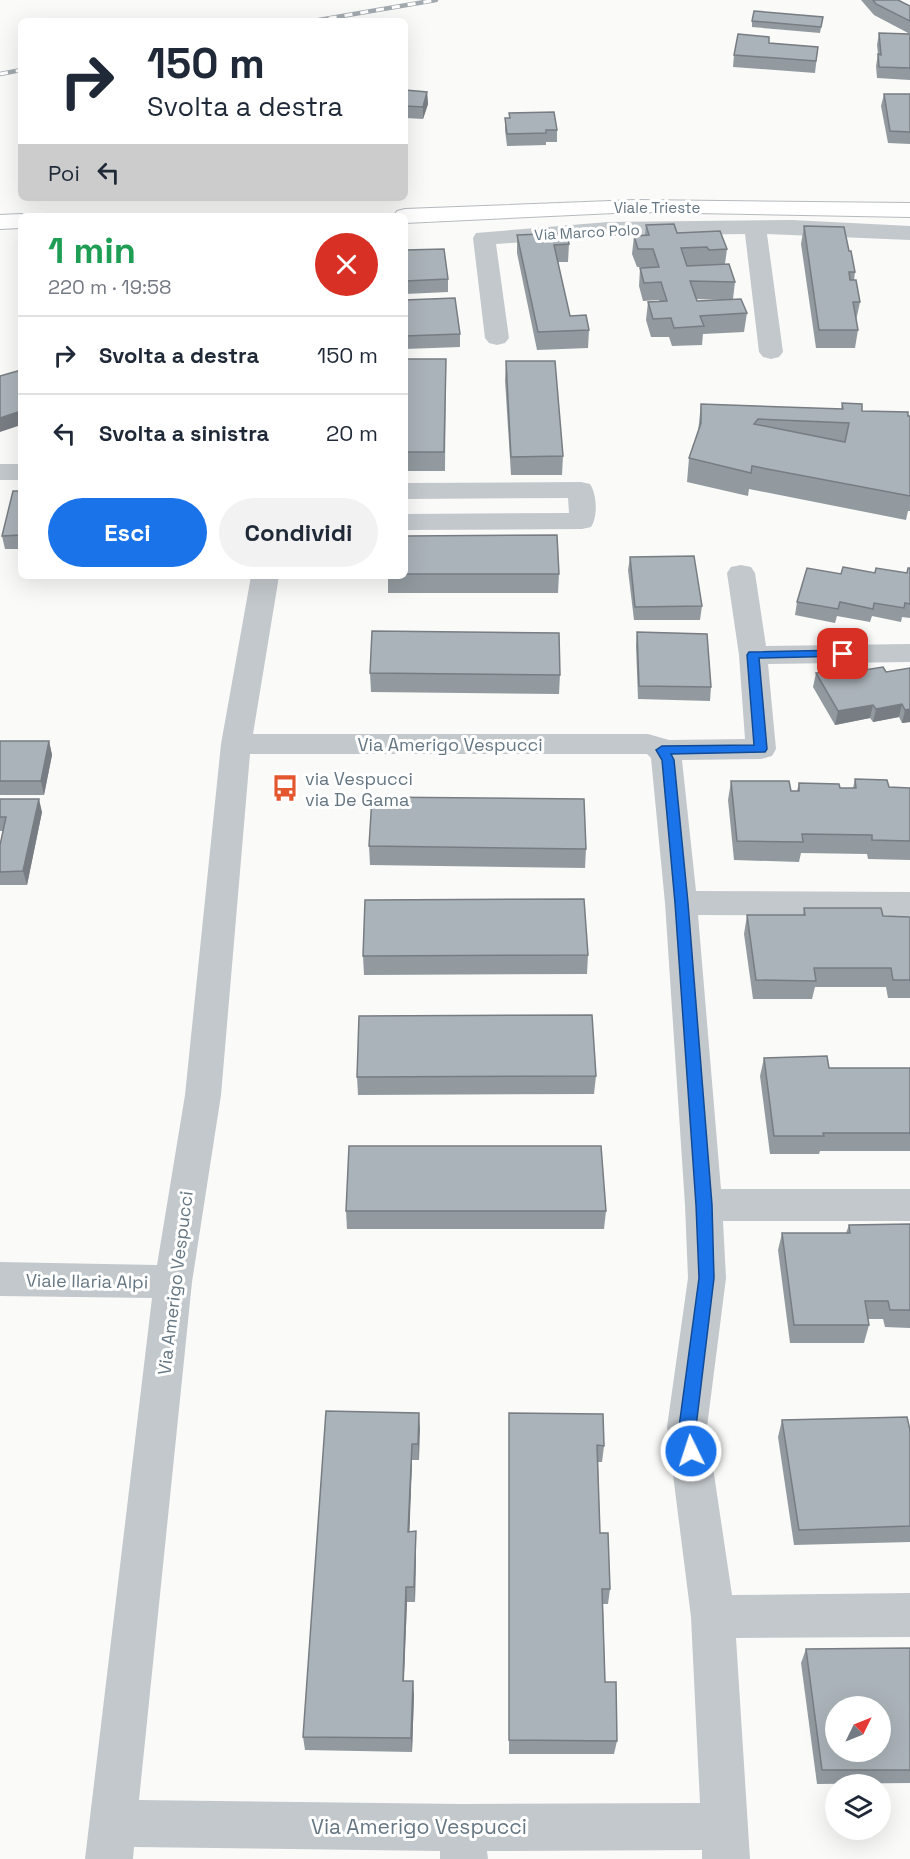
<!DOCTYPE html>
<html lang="it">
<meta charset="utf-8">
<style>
body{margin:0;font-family:"Space Grotesk",sans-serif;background:#f2f2f3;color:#1f2937;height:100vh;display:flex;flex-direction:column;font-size:22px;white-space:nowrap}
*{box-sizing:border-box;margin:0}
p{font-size:20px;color:#747a83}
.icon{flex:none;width:33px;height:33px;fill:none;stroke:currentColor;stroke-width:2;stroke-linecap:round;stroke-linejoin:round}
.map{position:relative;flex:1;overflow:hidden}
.details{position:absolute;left:18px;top:213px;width:390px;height:366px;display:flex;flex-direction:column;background:#fff;border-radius:9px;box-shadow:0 6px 24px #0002}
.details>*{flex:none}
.guide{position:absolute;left:18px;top:18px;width:390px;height:183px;border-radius:9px;box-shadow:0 6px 24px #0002;background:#fff;color:#1f2937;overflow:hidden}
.needle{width:39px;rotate:47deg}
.controls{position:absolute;left:825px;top:1696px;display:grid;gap:12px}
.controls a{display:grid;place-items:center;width:66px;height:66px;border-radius:50%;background:#fff;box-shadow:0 6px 24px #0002;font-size:30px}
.pin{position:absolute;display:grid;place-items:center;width:51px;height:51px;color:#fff;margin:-26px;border-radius:12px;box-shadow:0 3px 9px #0006}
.me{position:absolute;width:66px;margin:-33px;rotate:356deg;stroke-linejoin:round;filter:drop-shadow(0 0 4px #0008)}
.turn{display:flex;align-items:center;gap:21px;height:126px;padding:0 30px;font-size:27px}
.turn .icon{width:78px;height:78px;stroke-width:2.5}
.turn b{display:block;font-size:42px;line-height:51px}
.then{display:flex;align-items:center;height:57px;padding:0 30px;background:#0003;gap:12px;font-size:22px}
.round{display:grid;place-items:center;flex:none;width:63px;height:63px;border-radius:32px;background:#f2f2f3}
.summary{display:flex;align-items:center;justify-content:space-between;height:102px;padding:0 30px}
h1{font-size:36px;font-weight:600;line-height:45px;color:#1e9e55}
.cta{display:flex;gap:12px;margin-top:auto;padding:12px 30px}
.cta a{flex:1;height:69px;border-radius:36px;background:#1a73e8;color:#fff;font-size:24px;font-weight:600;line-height:69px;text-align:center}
.cta a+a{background:#f2f2f3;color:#1f2937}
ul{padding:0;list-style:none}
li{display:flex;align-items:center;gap:18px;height:78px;padding:0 30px;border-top:2px solid #e0e1e3}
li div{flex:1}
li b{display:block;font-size:22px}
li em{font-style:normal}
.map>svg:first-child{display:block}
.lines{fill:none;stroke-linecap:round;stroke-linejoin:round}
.major-casing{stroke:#b5babe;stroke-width:2}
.minor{fill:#c3c8cc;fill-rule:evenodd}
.major{fill:#fff;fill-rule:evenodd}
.rail-casing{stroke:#a2aab0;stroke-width:4.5}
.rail{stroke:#fff;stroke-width:3;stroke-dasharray:8;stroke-linecap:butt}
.wall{fill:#929a9f;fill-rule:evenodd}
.shaded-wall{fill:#777d82}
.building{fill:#aab3b9;stroke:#777d82;stroke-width:1.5;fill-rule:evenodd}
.route{fill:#1a73e8;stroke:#114b97;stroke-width:1.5}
.labels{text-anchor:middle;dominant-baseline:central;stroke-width:6;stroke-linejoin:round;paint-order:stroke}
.far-street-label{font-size:15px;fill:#657683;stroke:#fff}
.street-label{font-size:18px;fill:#657683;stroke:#fff}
.poi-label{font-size:18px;fill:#657683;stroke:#fff;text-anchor:start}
.near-street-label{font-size:21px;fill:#657683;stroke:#fff}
</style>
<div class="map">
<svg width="910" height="1859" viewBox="0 0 910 1859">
<rect width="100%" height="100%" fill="#fafaf8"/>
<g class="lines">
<defs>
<g id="major">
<path d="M636,200L910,203V217L636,212L405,223V216H394L397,211L405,209Z"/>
<path d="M21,214L27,216H21V228L0,229V215Z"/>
</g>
</defs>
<use href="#major" class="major-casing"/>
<g class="minor">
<path d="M792,220L910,226V240L767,234L783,352L779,357L771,359L763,357L759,352L745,234L608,236L496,244L509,338L505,343L497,345L489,343L485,338L473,238L476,233L608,222Z"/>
<rect x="0" y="464" width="21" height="16"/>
<path d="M581,482L590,484C597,494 598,517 591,527L582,529L405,530V514L569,513L568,498L405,499V483Z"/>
<path d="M741,565L751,567L755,573L766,646L910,644V662L768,664L776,749L772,756L761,759L682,760L696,891L910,892V916L698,915L721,1189H910V1221H723L726,1278L707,1427L732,1595L910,1593V1637L736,1638L750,1859H702V1850L487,1851L488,1859H440V1851L134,1847L133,1859H85L152,1298L0,1296V1262L157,1265L185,1095L221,744L251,576H279L253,734H648L669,740L745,739L739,655L727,573L731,567ZM250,754H647L651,758L665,903L685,1205L688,1278L667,1427L691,1617L700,1803L462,1804L139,1800L192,1282L221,1095Z"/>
</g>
<use href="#major" class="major"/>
<defs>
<g id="rail">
<path d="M313,21L436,0"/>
<path d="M0,74L21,70"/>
</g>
</defs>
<use href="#rail" class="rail-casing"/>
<use href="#rail" class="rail"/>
</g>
<g class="wall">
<path d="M861,0H898L910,6V34L874,15Z"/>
<path d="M823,17L820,33L752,27V21Z"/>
<path d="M879,33L910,34V80L877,78L876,66L878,54L877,45Z"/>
<path d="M769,43L818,47L815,73L733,67L734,55Z"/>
<path d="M405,90L427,92L428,104L423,119L405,118Z"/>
<path d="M884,94H910V144L888,143L881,106Z"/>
<path d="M509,113L557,130V142H546V145L507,146L505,130V118H509Z"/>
<path d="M646,225L677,233L727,249L725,264L735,282L733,299L747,313L744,332L703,334L702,345L672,346L669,337H651L646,320L648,302H660L659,300L643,301L639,286L640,268L651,267H637L632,254L634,236L645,235ZM696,299L723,300L697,301Z"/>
<path d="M804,226L849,251L855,272L854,280L860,302L856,321L858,330L855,348H816L801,244Z"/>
<path d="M517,235L569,244L568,262H558L570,316L589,330L588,348L537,350L517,253Z"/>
<path d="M405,250L448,279V292L405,294Z"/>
<path d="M405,300L460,334V347L405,349Z"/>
<path d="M405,359H446L445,471H405Z"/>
<path d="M506,361L563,456L562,475H511L505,380Z"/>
<path d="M842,403L862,411L910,416V511H908L906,520L749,489L748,496L687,482L689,458L698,432L701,404L841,409Z"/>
<path d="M21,491V549H5L2,536Z"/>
<path d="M405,536L559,574L558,593H388V576H405Z"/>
<path d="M630,557L702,606L700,620H634L628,570Z"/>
<path d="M910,568V618L902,617L901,622L872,616L870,622L837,616L835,623L795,615L797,602L841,574L907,573Z"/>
<path d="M637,632L711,687L710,701L638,699L636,646Z"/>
<path d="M910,668V722L902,723L899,717L873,722L870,718L835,725L813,687L816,673L886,672Z"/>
<path d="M370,673L560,675L559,694L371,692Z"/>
<path d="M0,741H49L52,755L44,795H0Z"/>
<path d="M855,779L889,787L910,788V860L868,859L867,854L801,853L799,862L734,860L728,800L731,781L791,791H797L799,783L840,788H853Z"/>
<path d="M0,799L42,812L27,885H0V845L3,831H0Z"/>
<path d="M369,846L586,849L585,868L370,865Z"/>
<path d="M804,908L883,916L910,917V998H888L886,987H815L812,999H753L744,934L747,915H803Z"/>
<path d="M588,955L587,974L364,975L363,956Z"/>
<path d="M764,1058L829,1068H910V1151H820L819,1154H770L760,1076Z"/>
<path d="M596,1076L594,1094L358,1095L357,1077Z"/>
<path d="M346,1211H606L604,1229H347Z"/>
<path d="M910,1224V1328L885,1327L883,1319H868L869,1325L864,1343H790L778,1250L782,1233H846L849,1225Z"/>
<path d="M419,1413V1460H412L409,1532L416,1547L415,1602H407L404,1681L414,1695L412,1752L305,1750L303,1737Z"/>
<path d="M509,1413L604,1446L602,1462H598L600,1533L610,1589L608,1604H603L605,1682L617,1741L614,1754H509Z"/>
<path d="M782,1420L910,1430V1542L794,1545L778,1437Z"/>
<path d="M910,1648V1783L817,1784L801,1663L806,1649Z"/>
</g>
<g class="shaded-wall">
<path d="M427,92L428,104L423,119V107Z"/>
<path d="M21,411V425L0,432V418Z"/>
<path d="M902,704L899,717L873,722L876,709Z"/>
<path d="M873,705L870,718L835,725L838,711Z"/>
<path d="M910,709V722L902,723L905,710Z"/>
<path d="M49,741L52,755L44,795L41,781Z"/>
<path d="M39,799L42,812L27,885L23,871Z"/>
<path d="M419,1413L420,1429L419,1460L418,1444Z"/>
<path d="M412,1444V1460L409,1547L408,1532Z"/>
<path d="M416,1531V1547L415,1602L414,1587Z"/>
<path d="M406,1587L407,1602L403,1695V1681Z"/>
<path d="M413,1681L414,1695L412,1752L411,1738Z"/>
</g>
<g class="building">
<path d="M873,0H898L910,6V21L876,4Z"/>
<path d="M754,11L823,17L821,27L752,21Z"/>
<path d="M879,33L910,34V68L879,67L878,54L881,55Z"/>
<path d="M738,34L769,37V43L818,47L816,61L734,55Z"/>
<path d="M405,90L427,92L423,107L405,106Z"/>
<path d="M884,94H910V132L890,131Z"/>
<path d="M554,112L557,130H546V133L507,134L505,118H510L509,113Z"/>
<path d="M674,224L677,233L720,231L727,249L709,250L707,247L681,248L687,266L729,264L735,282L690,281L697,301L741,299L747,313L700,316L704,326L674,328L671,318L653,319L648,302L667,301L661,282L644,283L640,268L659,267L653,249H638L634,236L649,235L646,225Z"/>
<path d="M804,226L844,227L849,251H851L855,272H849L850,280H856L860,302H853L858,330H819Z"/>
<path d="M567,233L569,244L554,245L570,316L586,315L589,330L538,332L517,235Z"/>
<path d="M444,249L448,279L405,281V250Z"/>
<path d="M455,298L460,334L405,336V300Z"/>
<path d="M405,359H446L444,452H405Z"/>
<path d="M506,361H555L563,456L511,457Z"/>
<path d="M21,370V411L0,418V376Z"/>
<path d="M842,403L862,404V411L908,412V416H910V496L752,466L751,473L689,458L701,423V404L843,409ZM758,419L849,423L845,442L754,424Z"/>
<path d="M13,491H21V535L2,536Z"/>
<path d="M557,535L559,574H405V536Z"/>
<path d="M694,556L702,606L635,607L630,557Z"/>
<path d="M843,567L875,573L876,568L907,573L908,568H910V604L905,603L904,608L874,603L873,609L840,602L838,609L797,602L807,568L841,574Z"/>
<path d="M372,631L559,633L560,675L370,673Z"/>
<path d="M637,632L707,634L711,687L639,686Z"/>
<path d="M883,667L886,672L910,668V709L905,710L902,704L876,709L873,705L838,711L816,673L849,668L852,672Z"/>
<path d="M0,741H49L41,781H0Z"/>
<path d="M855,779L887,780L889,787L910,788V841L872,840V835L802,834L803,842L737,841L731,781H789L791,791H799V783L839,784L840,788H856Z"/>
<path d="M372,797L584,799L586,849L369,846Z"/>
<path d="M0,799H39L23,871L0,872V845L6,817H0Z"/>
<path d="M584,899L588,955L363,956L365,900Z"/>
<path d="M804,908H881L883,916L910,917V980H893L891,968H814L816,981L756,980L747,915H805Z"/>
<path d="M592,1015L596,1076L357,1077L359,1016Z"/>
<path d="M827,1056L829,1068H910V1133H823L824,1136H774L764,1058Z"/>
<path d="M349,1146H601L606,1211H346Z"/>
<path d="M910,1224V1310H890L888,1301H865L869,1325H794L782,1233H850L849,1225Z"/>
<path d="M326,1411L419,1413L418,1444H412L408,1532L416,1531L414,1587H406L403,1681H413L411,1738L303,1737Z"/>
<path d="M509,1413L603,1414L604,1446L597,1445L600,1533H608L610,1589H602L605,1682H616L617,1741L509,1740Z"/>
<path d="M907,1417L910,1430V1526L799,1530L782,1420Z"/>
<path d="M910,1648V1770H822L806,1649ZM836,1707H880V1752H836Z"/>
</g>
<path class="route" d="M843,650L849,654L847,656L759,658L767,749L765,752L671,754L674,760L688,903L712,1205L714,1278L696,1427L699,1451L697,1457L691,1459L685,1457L679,1427L699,1278L696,1205L675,903L662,760L656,750L662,746L754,745L747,655L749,652Z"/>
<defs>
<symbol id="bus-bare" viewBox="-9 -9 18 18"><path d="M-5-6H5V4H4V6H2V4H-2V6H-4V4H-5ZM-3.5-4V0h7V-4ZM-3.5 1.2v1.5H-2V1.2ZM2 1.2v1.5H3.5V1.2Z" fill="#e4572e" stroke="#fff" stroke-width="2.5" paint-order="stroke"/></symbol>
</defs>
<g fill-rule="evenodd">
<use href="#bus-bare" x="266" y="769" width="38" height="38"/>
</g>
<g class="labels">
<g class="far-street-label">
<text x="657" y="207">Viale Trieste</text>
<text transform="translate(587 232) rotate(-3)">Via Marco Polo</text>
</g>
<g class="street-label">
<text x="450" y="744">Via Amerigo Vespucci</text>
<text transform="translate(87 1281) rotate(1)">Viale Ilaria Alpi</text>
<text transform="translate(175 1283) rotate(-83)">Via Amerigo Vespucci</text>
</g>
<g class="poi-label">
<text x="305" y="778">via Vespucci<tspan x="305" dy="21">via De Gama</tspan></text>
</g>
<g class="near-street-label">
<text x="419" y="1826">Via Amerigo Vespucci</text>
</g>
</g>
</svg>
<div class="controls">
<a><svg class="needle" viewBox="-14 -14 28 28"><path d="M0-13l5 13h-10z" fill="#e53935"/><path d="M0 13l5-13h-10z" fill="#747a83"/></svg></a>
<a><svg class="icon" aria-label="layers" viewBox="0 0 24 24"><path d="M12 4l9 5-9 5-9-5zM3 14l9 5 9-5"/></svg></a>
</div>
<div class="pin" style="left:843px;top:654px;background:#d93025"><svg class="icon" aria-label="arrive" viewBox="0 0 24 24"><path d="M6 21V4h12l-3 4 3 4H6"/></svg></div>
<svg class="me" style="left:691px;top:1451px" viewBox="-20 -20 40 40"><circle r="17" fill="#1a73e8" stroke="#fff" stroke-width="3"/><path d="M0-11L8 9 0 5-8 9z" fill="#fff"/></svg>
<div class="guide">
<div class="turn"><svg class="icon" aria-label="right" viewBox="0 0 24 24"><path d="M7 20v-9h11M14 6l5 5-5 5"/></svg><div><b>150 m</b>Svolta a destra</div></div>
<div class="then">Poi<svg class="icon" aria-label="left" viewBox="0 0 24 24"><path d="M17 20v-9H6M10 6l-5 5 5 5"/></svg></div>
</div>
<section class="details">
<div class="summary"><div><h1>1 min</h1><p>220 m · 19:58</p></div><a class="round" style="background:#d93025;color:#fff"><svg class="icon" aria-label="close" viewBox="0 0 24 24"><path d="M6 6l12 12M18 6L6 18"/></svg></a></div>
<ul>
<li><svg class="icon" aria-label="right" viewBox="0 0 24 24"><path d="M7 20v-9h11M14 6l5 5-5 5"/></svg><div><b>Svolta a destra</b></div><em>150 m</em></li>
<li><svg class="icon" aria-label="left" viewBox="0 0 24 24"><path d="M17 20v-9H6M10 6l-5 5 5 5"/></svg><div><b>Svolta a sinistra</b></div><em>20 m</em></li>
</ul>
<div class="cta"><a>Esci</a><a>Condividi</a></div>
</section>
</div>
